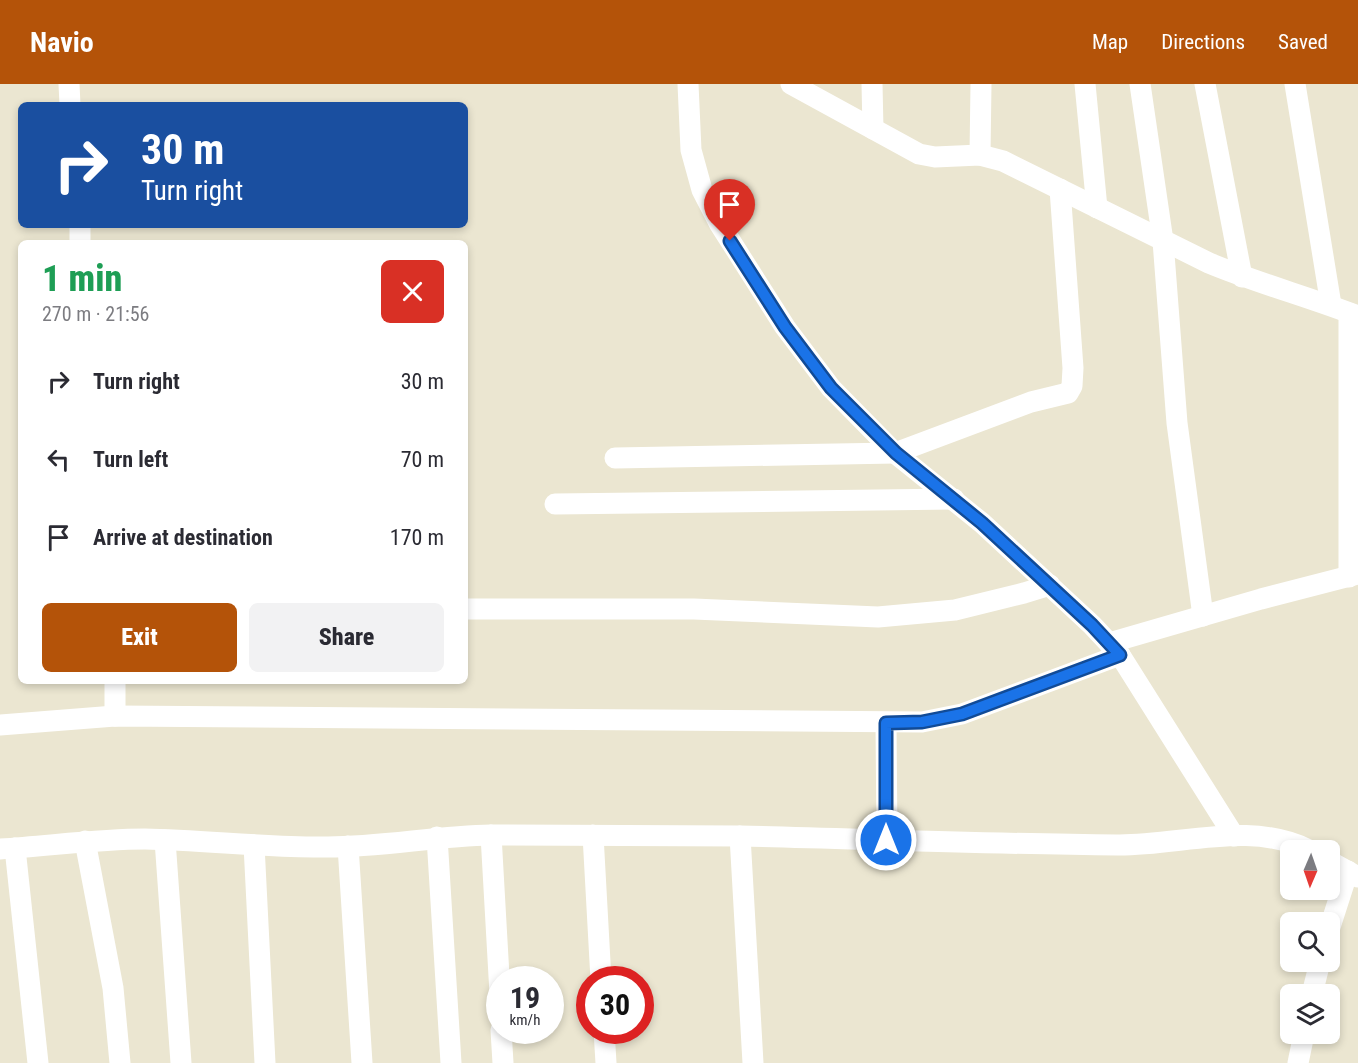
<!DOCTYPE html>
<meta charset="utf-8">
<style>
body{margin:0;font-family:"Roboto Condensed",sans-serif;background:#f2f2f3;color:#2b2b33;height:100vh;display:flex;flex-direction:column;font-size:22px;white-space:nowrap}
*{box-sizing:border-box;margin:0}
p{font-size:20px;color:#7c7c81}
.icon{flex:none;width:33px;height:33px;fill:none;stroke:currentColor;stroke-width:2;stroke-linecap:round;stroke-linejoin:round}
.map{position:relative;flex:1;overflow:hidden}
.side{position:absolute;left:18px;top:156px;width:450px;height:444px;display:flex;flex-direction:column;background:#fff;border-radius:9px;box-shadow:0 3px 9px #0003}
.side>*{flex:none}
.top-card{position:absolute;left:18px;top:18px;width:450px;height:126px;border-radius:9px;box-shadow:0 3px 9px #0003;background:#1a4fa0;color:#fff;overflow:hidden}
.needle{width:39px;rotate:182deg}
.tools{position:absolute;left:1280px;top:756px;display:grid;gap:12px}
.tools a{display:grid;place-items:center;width:60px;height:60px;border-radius:9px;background:#fff;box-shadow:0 3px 9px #0003;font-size:30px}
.speed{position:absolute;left:486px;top:882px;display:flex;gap:12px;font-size:30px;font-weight:700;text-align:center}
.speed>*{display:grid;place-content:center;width:78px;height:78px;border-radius:50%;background:#fff;box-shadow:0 3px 9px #0003;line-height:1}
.speed small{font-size:15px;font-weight:400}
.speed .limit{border:9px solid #d22;background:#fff;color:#111}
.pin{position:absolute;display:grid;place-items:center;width:51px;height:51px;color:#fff;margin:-62px -26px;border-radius:50% 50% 50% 0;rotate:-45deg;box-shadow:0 0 6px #0007}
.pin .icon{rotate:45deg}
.me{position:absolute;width:66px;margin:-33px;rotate:0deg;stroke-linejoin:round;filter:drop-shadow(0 0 4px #0008)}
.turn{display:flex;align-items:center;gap:21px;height:126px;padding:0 24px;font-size:27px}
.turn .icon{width:78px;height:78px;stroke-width:2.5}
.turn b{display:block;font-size:42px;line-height:51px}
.round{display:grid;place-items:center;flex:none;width:63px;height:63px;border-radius:9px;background:#f2f2f3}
.overview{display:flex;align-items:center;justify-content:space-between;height:102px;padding:0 24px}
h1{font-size:36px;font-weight:800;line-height:45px;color:#1e9e55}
.action{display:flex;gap:12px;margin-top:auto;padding:12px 24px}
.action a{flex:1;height:69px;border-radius:9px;background:#b45309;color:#fff;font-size:24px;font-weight:800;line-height:69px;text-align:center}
.action a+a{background:#f2f2f3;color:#2b2b33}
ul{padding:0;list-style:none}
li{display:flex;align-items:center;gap:18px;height:78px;padding:0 24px}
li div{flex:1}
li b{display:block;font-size:22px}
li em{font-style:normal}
header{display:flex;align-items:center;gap:36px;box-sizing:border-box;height:84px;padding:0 30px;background:#b45309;color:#fff}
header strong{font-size:28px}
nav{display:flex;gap:33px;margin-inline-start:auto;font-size:21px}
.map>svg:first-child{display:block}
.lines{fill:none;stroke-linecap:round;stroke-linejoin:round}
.street{stroke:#fff;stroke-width:21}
.route-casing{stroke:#114b97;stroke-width:15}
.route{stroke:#1a73e8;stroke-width:10}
</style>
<header>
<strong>Navio</strong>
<nav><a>Map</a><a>Directions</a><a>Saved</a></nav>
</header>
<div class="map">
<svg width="1358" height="979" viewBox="0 0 1358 979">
<rect width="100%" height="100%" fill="#ebe6d1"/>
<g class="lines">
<g class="street">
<path d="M69,0L70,21"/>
<path d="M688,0L691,66L702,106L719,139L785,243L831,304L895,369L982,439L1092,541L1120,571L1234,752"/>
<path d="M791,0L919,70L935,73L980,71L1003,77L1209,179C1257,199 1309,213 1358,232"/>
<path d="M872,0L873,45"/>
<path d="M1085,0L1097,124"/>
<path d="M1140,0L1163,157L1177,339L1203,532"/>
<path d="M1205,0L1242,193"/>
<path d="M1295,0L1331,221"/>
<path d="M980,71L981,0"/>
<path d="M80,141V159"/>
<path d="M615,374L895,369L1031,318L1068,309L1072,302L1073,284L1060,105"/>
<path d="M555,420L954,415"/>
<path d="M1349,493V229"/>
<path d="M465,525H694L878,533L955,526L1024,509L1050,501"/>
<path d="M1109,559L1261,515L1358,490"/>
<path d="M115,632V597"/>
<path d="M886,639L887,756"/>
<path d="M0,641L115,632L922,638L962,630L1120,571"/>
<path d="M491,751L500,910"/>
<path d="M593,751L601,896"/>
<path d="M740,752L753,979"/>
<path d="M437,753L451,979"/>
<path d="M165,756L181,979"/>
<path d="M85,757L113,904L120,979"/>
<path d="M254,761L265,979"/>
<path d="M348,762L362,979"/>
<path d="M15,764L38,979"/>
<path d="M0,765C49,762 97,755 145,755C206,756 267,764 328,763C382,763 436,752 491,751C574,751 657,751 740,752C866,755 991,760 1117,761C1180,762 1250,736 1309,766"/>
<path d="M1329,777L1358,793"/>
<path d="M1329,846L1348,787"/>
<path d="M1312,910L1320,878"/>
<path d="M501,946L503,979"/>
<path d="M604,946L606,979"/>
<path d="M1298,979L1304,950"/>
</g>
</g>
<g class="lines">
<defs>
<path id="route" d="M730,157L785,243L831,304L896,369L982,439L1092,541L1120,571L962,630L922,638L886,639V756"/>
</defs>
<use href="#route" class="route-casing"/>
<use href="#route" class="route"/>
</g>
</svg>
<div class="tools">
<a><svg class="needle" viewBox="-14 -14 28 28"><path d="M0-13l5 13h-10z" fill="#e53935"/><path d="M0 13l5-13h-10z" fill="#7c7c81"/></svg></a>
<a><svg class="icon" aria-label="search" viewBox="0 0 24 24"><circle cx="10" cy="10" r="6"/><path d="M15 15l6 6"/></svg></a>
<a><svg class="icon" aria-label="layers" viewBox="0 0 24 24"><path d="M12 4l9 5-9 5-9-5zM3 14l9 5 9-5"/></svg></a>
</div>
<div class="speed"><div>19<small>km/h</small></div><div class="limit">30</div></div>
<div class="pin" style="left:730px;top:157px;background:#d93025"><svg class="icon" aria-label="arrive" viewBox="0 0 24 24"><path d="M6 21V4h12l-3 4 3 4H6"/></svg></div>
<svg class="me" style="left:886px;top:756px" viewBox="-20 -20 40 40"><circle r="17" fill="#1a73e8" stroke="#fff" stroke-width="3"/><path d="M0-11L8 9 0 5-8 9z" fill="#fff"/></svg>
<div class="top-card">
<div class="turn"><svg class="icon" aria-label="right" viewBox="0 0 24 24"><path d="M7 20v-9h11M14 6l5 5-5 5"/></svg><div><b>30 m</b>Turn right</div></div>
</div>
<section class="side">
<div class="overview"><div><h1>1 min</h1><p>270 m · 21:56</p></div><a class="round" style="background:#d93025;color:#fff"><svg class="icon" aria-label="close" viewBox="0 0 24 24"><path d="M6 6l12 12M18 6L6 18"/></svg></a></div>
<ul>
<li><svg class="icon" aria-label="right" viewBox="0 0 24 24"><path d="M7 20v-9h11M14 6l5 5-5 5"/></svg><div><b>Turn right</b></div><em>30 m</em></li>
<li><svg class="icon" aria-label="left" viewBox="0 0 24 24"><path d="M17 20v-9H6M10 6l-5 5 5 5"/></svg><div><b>Turn left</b></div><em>70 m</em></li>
<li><svg class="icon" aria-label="arrive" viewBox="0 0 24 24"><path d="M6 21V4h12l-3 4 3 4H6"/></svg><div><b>Arrive at destination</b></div><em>170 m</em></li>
</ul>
<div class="action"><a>Exit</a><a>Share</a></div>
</section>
</div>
